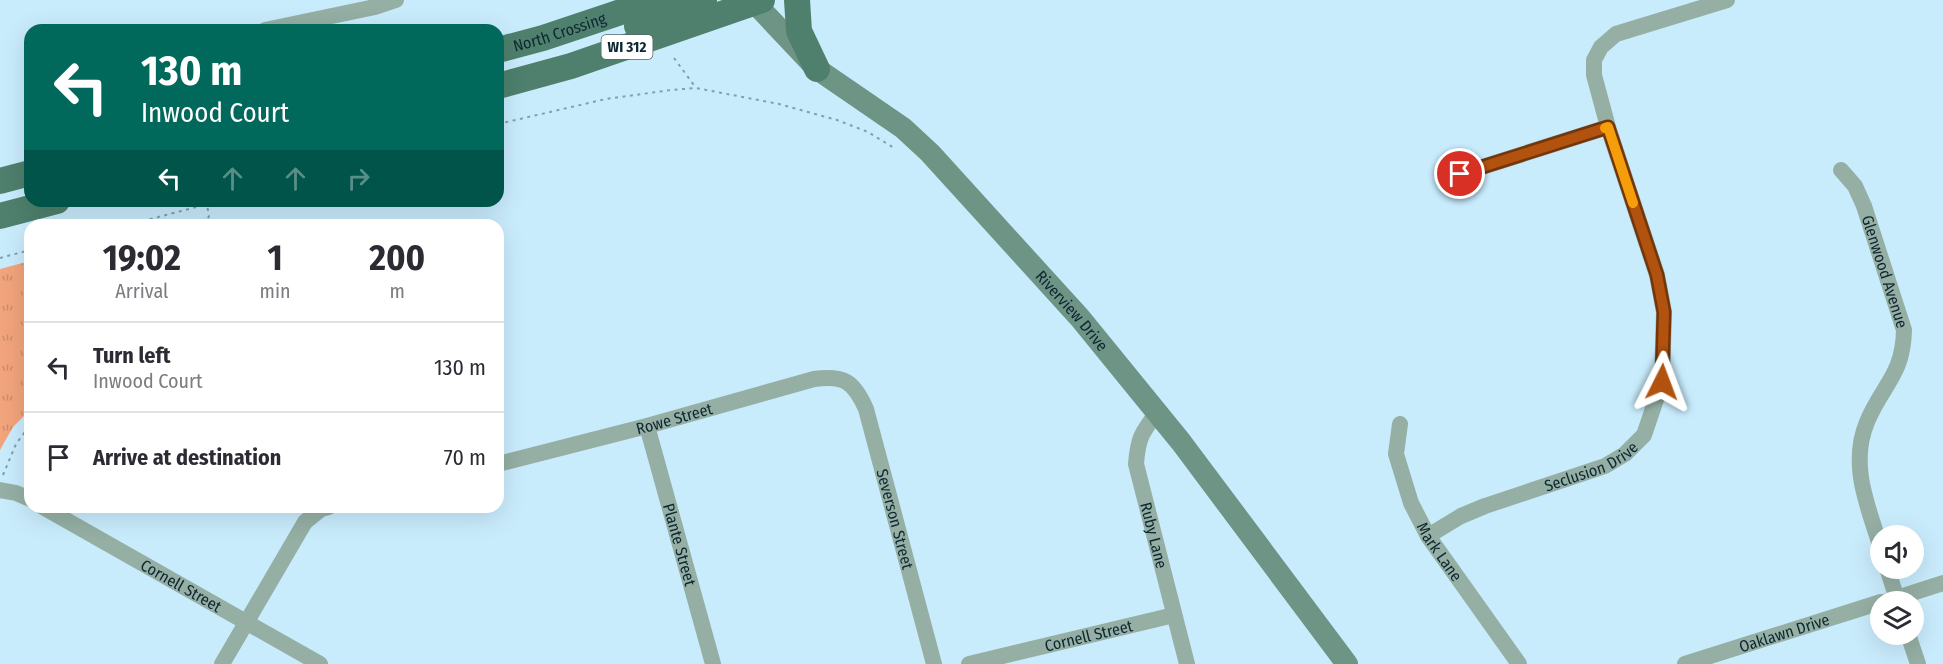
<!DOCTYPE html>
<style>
body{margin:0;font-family:"Fira Sans Condensed",sans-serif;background:#f2f2f3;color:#2b2b33;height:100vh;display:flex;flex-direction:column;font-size:22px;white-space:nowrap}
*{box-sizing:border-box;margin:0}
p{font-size:20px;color:#7c7c81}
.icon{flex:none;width:33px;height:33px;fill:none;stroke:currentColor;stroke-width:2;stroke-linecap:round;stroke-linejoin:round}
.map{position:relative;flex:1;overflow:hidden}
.panel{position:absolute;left:24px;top:219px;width:480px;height:294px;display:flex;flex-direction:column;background:#fff;border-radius:18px;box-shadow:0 6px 24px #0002}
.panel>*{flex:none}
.banner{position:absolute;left:24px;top:24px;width:480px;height:183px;border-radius:18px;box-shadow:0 6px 24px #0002;background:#00695c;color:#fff;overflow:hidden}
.controls{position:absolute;left:1870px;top:525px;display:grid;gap:12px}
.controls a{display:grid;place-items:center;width:54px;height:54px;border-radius:50%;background:#fff;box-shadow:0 6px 24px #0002;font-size:30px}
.pin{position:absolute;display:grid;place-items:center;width:51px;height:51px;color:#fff;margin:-26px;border:3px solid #fff;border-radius:50%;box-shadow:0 2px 6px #0007}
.me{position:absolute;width:66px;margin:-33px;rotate:3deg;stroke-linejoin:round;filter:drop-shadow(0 0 4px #0008)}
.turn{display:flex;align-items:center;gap:21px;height:126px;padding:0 18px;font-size:27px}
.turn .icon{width:78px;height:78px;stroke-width:2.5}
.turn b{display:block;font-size:42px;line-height:51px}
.lanes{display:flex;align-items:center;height:57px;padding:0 18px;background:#0003;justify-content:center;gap:30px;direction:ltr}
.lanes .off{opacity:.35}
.eta{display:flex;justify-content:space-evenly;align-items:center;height:102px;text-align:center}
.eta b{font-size:36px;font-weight:700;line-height:42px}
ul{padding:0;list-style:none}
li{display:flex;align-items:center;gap:18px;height:90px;padding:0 18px;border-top:2px solid #e1e1e2}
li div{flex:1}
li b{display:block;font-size:22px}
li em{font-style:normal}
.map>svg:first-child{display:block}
.grass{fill:url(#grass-tufts)}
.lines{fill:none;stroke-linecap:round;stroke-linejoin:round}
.path{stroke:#81a0af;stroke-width:2;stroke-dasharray:3 4.5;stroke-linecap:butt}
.street{stroke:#95afa4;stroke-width:16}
.secondary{stroke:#6d9484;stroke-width:22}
.primary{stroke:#4e806d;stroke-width:26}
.route-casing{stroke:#74350a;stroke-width:15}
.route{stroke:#b2520f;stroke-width:10}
.slow{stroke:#f59e0b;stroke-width:10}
.labels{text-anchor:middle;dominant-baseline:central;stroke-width:6;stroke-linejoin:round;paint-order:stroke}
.shield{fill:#fff;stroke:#56676f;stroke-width:1.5}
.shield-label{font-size:15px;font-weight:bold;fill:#0d2631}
.street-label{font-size:16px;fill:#0d2631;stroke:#fff}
</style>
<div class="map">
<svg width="1943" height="664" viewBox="0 0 1943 664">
<defs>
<pattern id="grass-tufts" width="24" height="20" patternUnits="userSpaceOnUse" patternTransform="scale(1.5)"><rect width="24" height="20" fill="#f2a47c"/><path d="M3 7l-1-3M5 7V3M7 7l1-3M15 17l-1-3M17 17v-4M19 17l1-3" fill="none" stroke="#ce8d6c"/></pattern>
</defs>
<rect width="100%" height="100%" fill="#c9ecfd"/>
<path class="grass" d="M30,261V410L13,427L0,450V269Z"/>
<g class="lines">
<g class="path">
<path d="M674,58L696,88"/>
<path d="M498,124L606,99L671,90L696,88L779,104L837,120L868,132L894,148"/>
<path d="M128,225L219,201"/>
<path d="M205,225L209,216L207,205"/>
<path d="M0,258L30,250"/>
<path d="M3,475L16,444L30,425"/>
</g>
<g class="street">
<path d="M265,30L375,7L396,0"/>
<path id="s1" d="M1841,170L1855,186L1864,206L1904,330C1903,376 1882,385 1867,422C1849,465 1868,507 1881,548"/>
<path d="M1460,174L1608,127"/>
<path id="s2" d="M1157,413C1141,433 1138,439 1136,464L1187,664"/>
<path id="s3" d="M1400,424L1396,454L1411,503L1428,536L1519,664"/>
<path id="s4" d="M647,426L713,664"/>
<path id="s5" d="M498,464L647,426L814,379C845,375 854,382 866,409L934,664"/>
<path d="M0,490L16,493L30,499"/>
<path id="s6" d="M43,507L320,664"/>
<path id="s7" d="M1428,536L1461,516L1485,506L1605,466L1625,454L1644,435L1662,382L1664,312L1657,275L1608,127L1594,75V60L1601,47L1616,34L1727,0"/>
<path d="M1887,568L1898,602"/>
<path d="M1884,602L1943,583"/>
<path d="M1908,634L1918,664"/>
<path d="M222,664L305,522L321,509L329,507"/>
<path id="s8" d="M969,664L1174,615"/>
<path id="s9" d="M1685,664L1881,602"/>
</g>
<path class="secondary" id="s10" d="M752,0L817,69L903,128L930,153L1080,318L1181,442L1347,664"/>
<g class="primary">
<path d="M797,0L799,31L817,69"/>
<path d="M637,26L704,0"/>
<path id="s11" d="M498,50L543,38L657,0"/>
<path d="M498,86L571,66L762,0"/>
<path d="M0,181L30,173"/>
<path d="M0,216L57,201"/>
</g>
</g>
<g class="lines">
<defs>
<path id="route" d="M1460,174L1608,127L1657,275L1664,312L1662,382"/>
</defs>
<use href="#route" class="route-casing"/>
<use href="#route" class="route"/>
<path class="slow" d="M1605,128L1608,127L1633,203"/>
</g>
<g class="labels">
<rect class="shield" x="601.5" y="35" width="51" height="24" rx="4.5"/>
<g class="shield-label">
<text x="627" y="47">WI 312</text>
</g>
<g class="street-label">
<text stroke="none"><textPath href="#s11" startOffset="64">North Crossing</textPath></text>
<text stroke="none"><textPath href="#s1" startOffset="112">Glenwood Avenue</textPath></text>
<text stroke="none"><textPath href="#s10" startOffset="448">Riverview Drive</textPath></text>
<text stroke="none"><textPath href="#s5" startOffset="182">Rowe Street</textPath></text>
<text stroke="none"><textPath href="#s7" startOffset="178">Seclusion Drive</textPath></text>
<text stroke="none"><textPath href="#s5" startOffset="508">Severson Street</textPath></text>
<text stroke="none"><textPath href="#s2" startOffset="130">Ruby Lane</textPath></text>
<text stroke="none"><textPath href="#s4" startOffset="123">Plante Street</textPath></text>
<text stroke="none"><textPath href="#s3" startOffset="138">Mark Lane</textPath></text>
<text stroke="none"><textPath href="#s6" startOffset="159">Cornell Street</textPath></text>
<text stroke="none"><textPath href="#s9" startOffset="104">Oaklawn Drive</textPath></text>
<text stroke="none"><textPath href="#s8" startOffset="123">Cornell Street</textPath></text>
</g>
</g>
</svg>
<div class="controls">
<a><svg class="icon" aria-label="sound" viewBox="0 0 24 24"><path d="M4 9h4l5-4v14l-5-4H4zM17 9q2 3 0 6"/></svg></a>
<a><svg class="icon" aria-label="layers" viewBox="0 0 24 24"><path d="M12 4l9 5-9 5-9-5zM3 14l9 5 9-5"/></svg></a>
</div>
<div class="pin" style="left:1460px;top:174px;background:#d93025"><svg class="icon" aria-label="arrive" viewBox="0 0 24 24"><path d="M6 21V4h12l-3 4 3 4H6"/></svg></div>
<svg class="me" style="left:1662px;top:382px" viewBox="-20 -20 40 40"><path d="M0-17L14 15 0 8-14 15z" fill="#b2520f" stroke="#fff" stroke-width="4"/></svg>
<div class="banner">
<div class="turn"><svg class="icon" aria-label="left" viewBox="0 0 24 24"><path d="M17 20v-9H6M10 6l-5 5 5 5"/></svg><div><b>130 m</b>Inwood Court</div></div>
<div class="lanes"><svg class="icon" aria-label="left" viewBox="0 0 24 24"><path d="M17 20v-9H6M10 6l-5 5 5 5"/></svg><svg class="icon off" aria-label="ahead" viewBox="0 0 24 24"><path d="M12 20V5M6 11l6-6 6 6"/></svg><svg class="icon off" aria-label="ahead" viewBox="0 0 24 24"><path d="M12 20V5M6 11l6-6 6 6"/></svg><svg class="icon off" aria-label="right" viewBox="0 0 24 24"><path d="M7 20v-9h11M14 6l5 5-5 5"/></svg></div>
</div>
<section class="panel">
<div class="eta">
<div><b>19:02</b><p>Arrival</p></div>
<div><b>1</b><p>min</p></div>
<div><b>200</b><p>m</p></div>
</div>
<ul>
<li><svg class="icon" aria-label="left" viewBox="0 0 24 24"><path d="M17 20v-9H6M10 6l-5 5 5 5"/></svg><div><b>Turn left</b><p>Inwood Court</p></div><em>130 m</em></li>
<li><svg class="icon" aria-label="arrive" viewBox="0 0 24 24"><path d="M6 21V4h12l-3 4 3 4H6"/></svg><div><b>Arrive at destination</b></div><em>70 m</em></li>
</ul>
</section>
</div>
